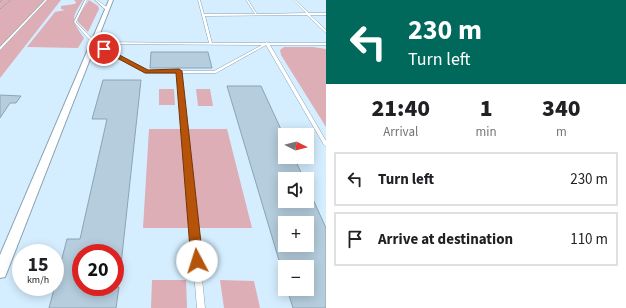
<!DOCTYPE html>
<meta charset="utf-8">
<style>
body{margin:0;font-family:"Source Sans 3",sans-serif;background:#f2f2f2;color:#202124;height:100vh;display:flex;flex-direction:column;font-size:15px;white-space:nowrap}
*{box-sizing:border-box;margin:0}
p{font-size:13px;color:#757577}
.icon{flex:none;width:22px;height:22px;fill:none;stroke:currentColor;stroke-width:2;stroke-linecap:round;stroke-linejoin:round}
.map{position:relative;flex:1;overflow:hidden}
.details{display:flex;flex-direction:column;background:#fff;width:300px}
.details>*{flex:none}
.banner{background:#00695c;color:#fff;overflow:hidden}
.needle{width:26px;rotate:96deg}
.tools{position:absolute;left:278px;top:128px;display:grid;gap:8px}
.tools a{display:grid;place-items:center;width:36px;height:36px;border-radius:0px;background:#fff;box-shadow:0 2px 10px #0003;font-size:20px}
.speed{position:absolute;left:12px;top:244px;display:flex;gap:8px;font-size:20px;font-weight:700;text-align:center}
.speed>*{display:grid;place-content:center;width:52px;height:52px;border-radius:50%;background:#fff;box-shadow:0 2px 10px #0003;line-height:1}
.speed small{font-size:10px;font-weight:400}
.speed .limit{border:6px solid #d22;background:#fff;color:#111}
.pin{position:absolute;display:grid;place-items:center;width:34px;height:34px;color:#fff;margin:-17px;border:2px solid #fff;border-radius:50%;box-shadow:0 1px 4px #0007}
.me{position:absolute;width:44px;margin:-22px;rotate:355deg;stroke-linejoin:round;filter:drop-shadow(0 0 3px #0008)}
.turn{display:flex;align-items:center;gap:14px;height:84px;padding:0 16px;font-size:18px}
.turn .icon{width:52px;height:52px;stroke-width:2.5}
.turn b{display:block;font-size:28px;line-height:34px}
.eta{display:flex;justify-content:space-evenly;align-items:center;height:68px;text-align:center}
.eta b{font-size:24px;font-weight:800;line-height:28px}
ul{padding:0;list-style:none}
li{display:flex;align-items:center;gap:12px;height:54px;margin:0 8px 6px;padding:0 8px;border:2px solid #e0e0e0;border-radius:0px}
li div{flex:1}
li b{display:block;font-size:15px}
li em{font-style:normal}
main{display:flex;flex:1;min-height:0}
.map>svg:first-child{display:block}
.green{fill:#ddaeb5}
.building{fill:#b5cddd;stroke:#8ca3b3;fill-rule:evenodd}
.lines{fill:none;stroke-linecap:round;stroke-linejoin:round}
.lane-casing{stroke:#8aa1b1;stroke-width:1}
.street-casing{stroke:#8aa1b1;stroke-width:2}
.path{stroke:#889aa7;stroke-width:1;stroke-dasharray:1 1;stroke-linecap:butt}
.lane{fill:#fff;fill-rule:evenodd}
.street{fill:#fff;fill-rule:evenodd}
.route{fill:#b45309;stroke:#753606}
</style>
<main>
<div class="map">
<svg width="326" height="308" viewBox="0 0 326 308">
<rect width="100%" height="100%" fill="#d5eeff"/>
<g class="green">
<path d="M0,0H61L0,78Z"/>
<path d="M74,0H83C71,19 71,19 84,38L78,48L27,47L55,12L65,10L61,9V6L75,4L76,2Z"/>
<path d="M89,0L98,6L99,9L88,32L78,22L77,18Z"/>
<path d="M284,47H313L326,49V127L281,55L280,50Z"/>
<path d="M159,89H174L175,105H159Z"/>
<path d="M196,89H210L213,106H198Z"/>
<path d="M149,129H227L252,228H143Z"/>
<path d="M152,280H186L187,308H151Z"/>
<path d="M220,280L254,281L260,308H224Z"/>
</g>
<g class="building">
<path d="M151,52H208L212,68H150Z"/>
<path d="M103,80H141L120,274H115V253H81V287H119L116,308H49L67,239H80L107,119H92Z"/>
<path d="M227,86H261L285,138V157H294L304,179H285V201H307V186L326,228V308H293L287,289H307V267H281ZM285,223H307V245H285Z"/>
<path d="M0,95L21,96L16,103H10L0,118Z"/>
</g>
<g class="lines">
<defs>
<g id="lane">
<path d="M45,0H47L0,50V47Z"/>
<path d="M85,0H87L76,22L95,42L209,43L198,0H200L204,14H255L246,0H248L257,14L306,13L293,0H295L309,13H326V15H310L326,30V33L307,15L205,16L212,43H265L267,42L268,43H326V45H270L326,141V147L324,145L266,45L216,73H181L205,308H197L177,73H146L93,44L74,22ZM98,44L262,45L214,71H181L179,70L177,71H148Z"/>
<path d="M95,0H97L108,8V10H106Z"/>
</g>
<path id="street" d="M109,0H113L7,272L5,277L0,278V255Z"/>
</defs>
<use href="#lane" class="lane-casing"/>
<use href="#street" class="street-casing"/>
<g class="path">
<path d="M0,2L2,0"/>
<path d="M0,9L11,0"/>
</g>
<use href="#lane" class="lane"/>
<use href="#street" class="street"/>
</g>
<path class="route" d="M102,48H106L148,70L179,69L182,71L203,261L201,265L197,266L192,265L191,261L176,73H145L102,50Z"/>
</svg>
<div class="tools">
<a><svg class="needle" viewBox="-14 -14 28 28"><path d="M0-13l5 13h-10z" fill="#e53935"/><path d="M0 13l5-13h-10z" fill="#757577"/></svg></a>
<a><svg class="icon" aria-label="sound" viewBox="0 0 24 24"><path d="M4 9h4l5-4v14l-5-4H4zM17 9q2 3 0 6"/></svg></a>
<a>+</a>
<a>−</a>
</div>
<div class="speed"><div>15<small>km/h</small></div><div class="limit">20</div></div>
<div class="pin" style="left:104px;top:49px;background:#d93025"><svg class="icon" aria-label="arrive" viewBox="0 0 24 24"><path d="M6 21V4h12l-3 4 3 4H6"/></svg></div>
<svg class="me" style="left:197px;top:261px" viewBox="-20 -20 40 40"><circle r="19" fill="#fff"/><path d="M0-13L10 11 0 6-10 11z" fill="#b45309"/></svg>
</div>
<section class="details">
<div class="banner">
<div class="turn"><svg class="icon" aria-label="left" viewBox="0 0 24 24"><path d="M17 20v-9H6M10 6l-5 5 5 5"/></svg><div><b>230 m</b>Turn left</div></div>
</div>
<div class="eta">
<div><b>21:40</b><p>Arrival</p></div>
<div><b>1</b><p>min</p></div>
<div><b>340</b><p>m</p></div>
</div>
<ul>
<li><svg class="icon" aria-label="left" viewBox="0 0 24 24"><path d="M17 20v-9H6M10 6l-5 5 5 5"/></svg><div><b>Turn left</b></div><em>230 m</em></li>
<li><svg class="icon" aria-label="arrive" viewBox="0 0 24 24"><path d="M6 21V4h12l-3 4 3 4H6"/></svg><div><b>Arrive at destination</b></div><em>110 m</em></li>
</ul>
</section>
</main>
